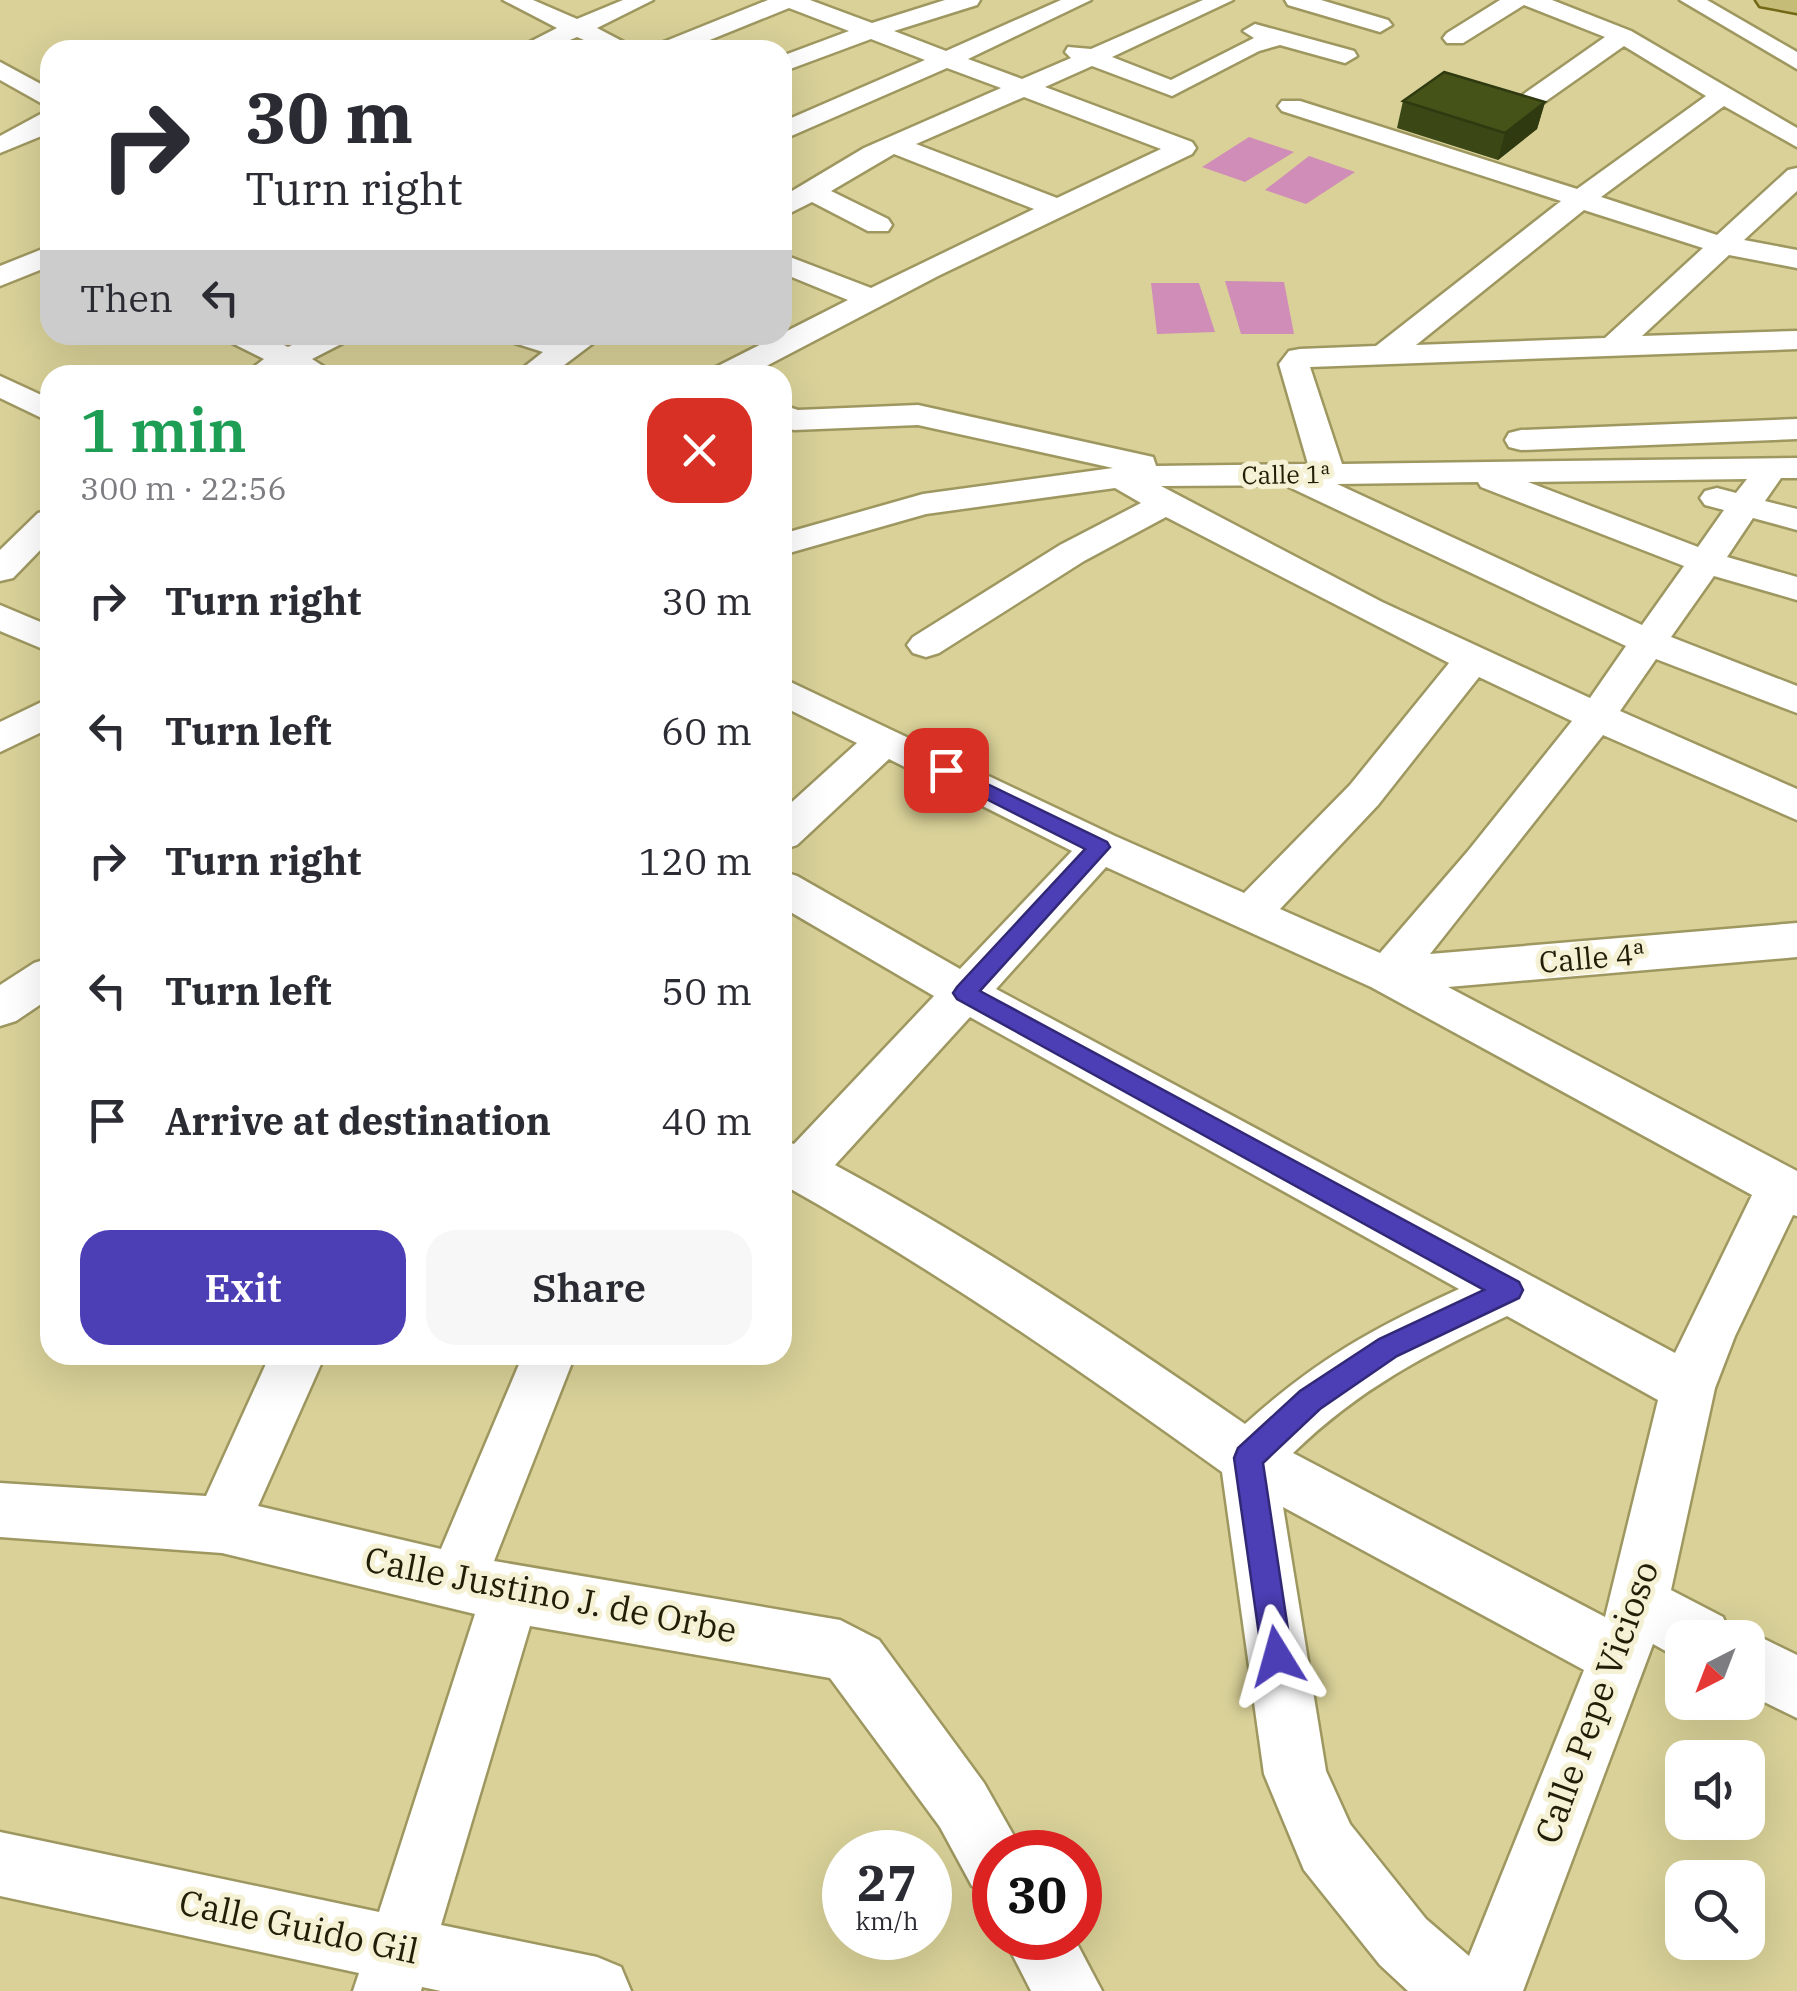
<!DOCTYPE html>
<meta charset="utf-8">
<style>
body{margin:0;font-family:"IBM Plex Serif",serif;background:#f7f7f7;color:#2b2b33;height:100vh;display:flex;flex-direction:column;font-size:38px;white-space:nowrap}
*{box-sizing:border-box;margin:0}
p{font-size:32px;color:#7c7c81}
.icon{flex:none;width:55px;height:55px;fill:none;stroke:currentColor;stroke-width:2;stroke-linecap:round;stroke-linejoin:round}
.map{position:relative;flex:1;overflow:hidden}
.details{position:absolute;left:40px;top:365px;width:752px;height:1000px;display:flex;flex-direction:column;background:#fff;border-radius:30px;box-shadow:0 10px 40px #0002}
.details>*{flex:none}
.hud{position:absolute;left:40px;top:40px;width:752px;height:305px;border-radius:30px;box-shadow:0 10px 40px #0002;background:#fff;color:#2b2b33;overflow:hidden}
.needle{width:65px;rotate:222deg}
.fabs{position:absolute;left:1665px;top:1620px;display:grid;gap:20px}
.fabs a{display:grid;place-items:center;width:100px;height:100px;border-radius:20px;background:#fff;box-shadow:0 10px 40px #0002;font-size:50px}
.speed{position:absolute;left:822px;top:1830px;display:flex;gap:20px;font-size:50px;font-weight:700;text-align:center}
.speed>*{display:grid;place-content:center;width:130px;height:130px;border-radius:50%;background:#fff;box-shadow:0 10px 40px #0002;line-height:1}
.speed small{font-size:25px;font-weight:400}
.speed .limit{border:15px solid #d22;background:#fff;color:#111}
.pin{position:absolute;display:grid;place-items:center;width:85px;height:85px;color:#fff;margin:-42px;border-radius:20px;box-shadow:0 5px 15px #0006}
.me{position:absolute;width:110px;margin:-55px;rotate:352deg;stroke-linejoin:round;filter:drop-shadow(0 0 8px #0008)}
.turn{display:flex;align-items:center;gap:35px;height:210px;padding:0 40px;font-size:45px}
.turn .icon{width:130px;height:130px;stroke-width:2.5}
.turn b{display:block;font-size:70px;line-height:85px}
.then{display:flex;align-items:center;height:95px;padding:0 40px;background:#0003;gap:20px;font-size:38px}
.round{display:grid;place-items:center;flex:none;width:105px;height:105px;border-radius:30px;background:#f7f7f7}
.summary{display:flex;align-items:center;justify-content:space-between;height:170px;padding:0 40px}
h1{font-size:60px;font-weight:600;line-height:75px;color:#1e9e55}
.cta{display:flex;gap:20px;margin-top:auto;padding:20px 40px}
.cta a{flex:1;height:115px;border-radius:30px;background:#4c3eb5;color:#fff;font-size:40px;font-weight:600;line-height:115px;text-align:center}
.cta a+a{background:#f7f7f7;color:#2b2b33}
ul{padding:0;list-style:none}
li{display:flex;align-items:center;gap:30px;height:130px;padding:0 40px}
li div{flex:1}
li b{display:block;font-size:38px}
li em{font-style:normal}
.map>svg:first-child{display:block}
.green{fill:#d08db7}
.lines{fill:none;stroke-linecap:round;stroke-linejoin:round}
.minor-casing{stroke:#9e9760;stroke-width:5}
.major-casing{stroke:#736816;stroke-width:5}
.minor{fill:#fff;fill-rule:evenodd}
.major{fill:#c5bc78;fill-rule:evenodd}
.wall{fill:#3b4715}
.shaded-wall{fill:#303a11}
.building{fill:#455318;stroke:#303a11;stroke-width:2.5}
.route{fill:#4c3eb5;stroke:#312876;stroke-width:2.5}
.labels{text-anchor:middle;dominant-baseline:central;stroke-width:10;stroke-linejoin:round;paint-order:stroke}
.far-street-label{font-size:25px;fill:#211e07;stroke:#f5f1d5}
.street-label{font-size:30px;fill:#211e07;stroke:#f5f1d5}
.near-street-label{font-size:35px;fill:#211e07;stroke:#f5f1d5}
</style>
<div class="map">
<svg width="1797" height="1991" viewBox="0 0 1797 1991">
<rect width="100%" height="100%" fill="#d9d198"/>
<g class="green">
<path d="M1249,137L1294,152L1245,182L1202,167Z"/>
<path d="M1309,156L1355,172L1306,204L1265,190Z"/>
<path d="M1225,281L1284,282L1294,334H1241Z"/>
<path d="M1151,283H1199L1215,332L1157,334Z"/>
</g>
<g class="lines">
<defs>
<g id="minor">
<path d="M503,0H533L577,19L623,0H653L597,28L639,50H607L577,37L546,50H514L557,28Z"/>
<path d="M768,0H810L872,23L945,0H980L977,5L894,31L946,51L1061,0H1091L968,59L1022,79L1071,58L1065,52L1068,47L1091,49L1203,0H1233L1112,57L1171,80L1254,38L1243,31L1255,24L1354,51L1357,56L1345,63L1280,45L1259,51L1172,96L1092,66L1045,87L1192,142L1196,148L1192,154L938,276L749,375H709L714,368L848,300L782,273V254L871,288L1034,209L894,154L831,191L888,219L892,225L888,231H868L812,202L782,217V197L864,148L1001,88L947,68L782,140V122L925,60L871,39L782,72V56L849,31L789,8L685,50H652L656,45ZM1024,97L1161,149L1057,198L916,144Z"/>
<path d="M1285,0H1321L1388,20L1392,25L1380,32L1288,5Z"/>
<path d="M1500,0H1552L1631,31L1797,128V147L1724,106L1601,197L1717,235L1788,170L1797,168V191L1744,240L1797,250V268L1729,255L1642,336L1797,331V349L1310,367L1342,464L1797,458V478H1781L1765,501L1797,509V530L1753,518L1727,557L1797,577V600L1714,576L1671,637L1797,686V713L1656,659L1620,711L1797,789V820L1603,735L1430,954L1797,923V957L1448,987L1797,1171V1216L1793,1215L1735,1336L1715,1388L1671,1590L1723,1617L1731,1638H1682V1660L1653,1644L1523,1991H1408L1380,1965L1304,1870L1264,1774L1222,1472C1080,1370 936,1270 782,1184V1140L794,1144L934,996L782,907V871L797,876L960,969L1072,851L889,759L797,845L782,850V811L857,743L782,706V678L1115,836L1244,893L1350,785L1449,663L1166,517L1084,561L939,653L926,657L913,653L907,645L913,637L1060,545L1141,503L1115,488L926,514L782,555V534L923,494L1113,468L918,425L794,430L782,427V405L798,410L918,405L1153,457L1156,466L1308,464L1279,364L1289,351L1300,349L1376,346L1561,201L1282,111L1278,106L1282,101H1300L1577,189L1706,96L1624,46L1529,113H1511L1507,108L1511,103L1605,37L1524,5L1463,43H1447L1443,38L1447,33ZM1584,210L1703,248L1605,338L1416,345ZM1747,479L1736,493L1717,488L1705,491L1700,498L1705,505L1724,510L1698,547L1528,482ZM1478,482L1481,487L1684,566L1642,625L1337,484ZM1288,485L1289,487L1626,646L1590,698L1382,602L1161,486ZM1479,677L1572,721L1468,851L1380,953L1280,909L1378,805ZM1106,867L1371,987L1752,1195L1675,1353L996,989ZM970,1017L1459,1289C1373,1328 1316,1360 1245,1424C1112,1332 978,1242 835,1165ZM1507,1316L1658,1400L1605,1617L1293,1453C1360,1388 1425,1355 1507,1316ZM1283,1507L1584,1670L1469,1956L1426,1919L1350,1824L1326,1771Z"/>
<path d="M1680,0H1707L1797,52V69Z"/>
<path d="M0,62L50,89V108L0,80Z"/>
<path d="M50,109V130L44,135L0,153V136Z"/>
<path d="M50,246V266L0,286V266Z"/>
<path d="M224,335H263L288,347L312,335H351L347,341L312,359L337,375H296L288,371L280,375H254L250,370L264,359L228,341Z"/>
<path d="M504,335H550L563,339L569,335H604L551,375H514L543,352L508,341Z"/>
<path d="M0,376L50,399V422L0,398Z"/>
<path d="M1797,419V439L1521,450L1509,447L1505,440L1509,433L1521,430Z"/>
<path d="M50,510V540L13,578L0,581V550L38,513Z"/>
<path d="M0,605L50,626V652L0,631Z"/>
<path d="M50,698V728L0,752V722Z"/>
<path d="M50,958V998L16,1021L0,1026V985L34,963Z"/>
<path d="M270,1355H325L258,1506L441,1549L523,1355H575L494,1561L840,1620L879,1640L984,1783L1023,1852H995V1895L972,1886L940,1827L830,1678L530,1626L441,1925L597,1957L621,1967L631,1991H441L422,1987L421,1991H353L359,1973L0,1896V1832L379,1912L475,1614L222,1553L0,1537V1483L206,1496Z"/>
<path d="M1748,1631L1797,1655V1718L1748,1694V1638H1733Z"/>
<path d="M1004,1938H1074L1102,1991H1031Z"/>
</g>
<path id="major" d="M1756,0H1797V13L1760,6Z"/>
</defs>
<use href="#minor" class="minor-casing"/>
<use href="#major" class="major-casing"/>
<use href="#minor" class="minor"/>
<use href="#major" class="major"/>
</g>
<path class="wall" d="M1403,101L1545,102L1537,129L1498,160L1397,128Z"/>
<path class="shaded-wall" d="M1545,102L1537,129L1498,160L1505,133Z"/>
<path class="building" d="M1444,72L1545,102L1505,133L1403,101Z"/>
<path class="route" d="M946,764L1107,842L1110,847L980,991L1519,1282L1523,1290L1519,1298L1397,1356L1320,1409L1263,1463L1292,1656L1288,1666L1277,1671L1267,1666L1262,1656L1234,1458L1238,1448L1300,1391L1379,1339L1484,1290L957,999L953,993L957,987L1085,849L939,775V766Z"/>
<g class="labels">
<g class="far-street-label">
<text transform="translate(1286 474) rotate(-1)">Calle 1ª</text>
</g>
<g class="street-label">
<text transform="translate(1592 957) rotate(-5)">Calle 4ª</text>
</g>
<g class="near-street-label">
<text transform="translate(551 1594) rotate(11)">Calle Justino J. de Orbe</text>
<text transform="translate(1596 1702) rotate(-70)">Calle Pepe Vicioso</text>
<text transform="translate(299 1926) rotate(12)">Calle Guido Gil</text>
</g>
</g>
</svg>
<div class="fabs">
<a><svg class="needle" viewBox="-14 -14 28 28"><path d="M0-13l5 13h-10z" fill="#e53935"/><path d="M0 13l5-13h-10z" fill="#7c7c81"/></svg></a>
<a><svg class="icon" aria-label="sound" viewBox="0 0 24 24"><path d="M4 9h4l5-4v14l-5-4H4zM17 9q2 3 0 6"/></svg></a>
<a><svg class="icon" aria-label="search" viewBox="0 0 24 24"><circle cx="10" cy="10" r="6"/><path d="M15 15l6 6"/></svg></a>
</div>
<div class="speed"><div>27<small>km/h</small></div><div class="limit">30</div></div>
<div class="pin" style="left:946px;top:770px;background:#d93025"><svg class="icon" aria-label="arrive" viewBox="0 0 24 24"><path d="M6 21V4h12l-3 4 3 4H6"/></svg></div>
<svg class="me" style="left:1277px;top:1656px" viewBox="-20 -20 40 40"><path d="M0-17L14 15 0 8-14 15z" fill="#4c3eb5" stroke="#fff" stroke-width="4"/></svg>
<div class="hud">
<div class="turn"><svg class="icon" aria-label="right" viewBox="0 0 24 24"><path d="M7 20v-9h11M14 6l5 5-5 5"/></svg><div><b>30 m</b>Turn right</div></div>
<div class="then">Then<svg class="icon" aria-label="left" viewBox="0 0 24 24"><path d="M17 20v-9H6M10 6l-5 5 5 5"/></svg></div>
</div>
<section class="details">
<div class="summary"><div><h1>1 min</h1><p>300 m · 22:56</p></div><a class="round" style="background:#d93025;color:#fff"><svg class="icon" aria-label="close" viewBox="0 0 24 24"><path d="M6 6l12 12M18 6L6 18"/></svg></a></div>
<ul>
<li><svg class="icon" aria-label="right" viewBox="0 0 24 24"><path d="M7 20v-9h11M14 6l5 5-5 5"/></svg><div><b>Turn right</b></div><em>30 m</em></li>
<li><svg class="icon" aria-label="left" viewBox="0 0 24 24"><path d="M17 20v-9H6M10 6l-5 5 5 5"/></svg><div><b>Turn left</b></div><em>60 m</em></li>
<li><svg class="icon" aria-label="right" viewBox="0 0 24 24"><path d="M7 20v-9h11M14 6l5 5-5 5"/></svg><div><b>Turn right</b></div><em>120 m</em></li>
<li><svg class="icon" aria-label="left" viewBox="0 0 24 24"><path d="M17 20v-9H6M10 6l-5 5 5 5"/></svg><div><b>Turn left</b></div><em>50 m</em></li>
<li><svg class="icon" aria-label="arrive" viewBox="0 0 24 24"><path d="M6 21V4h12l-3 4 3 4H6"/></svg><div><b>Arrive at destination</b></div><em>40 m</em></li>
</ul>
<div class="cta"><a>Exit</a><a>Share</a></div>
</section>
</div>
